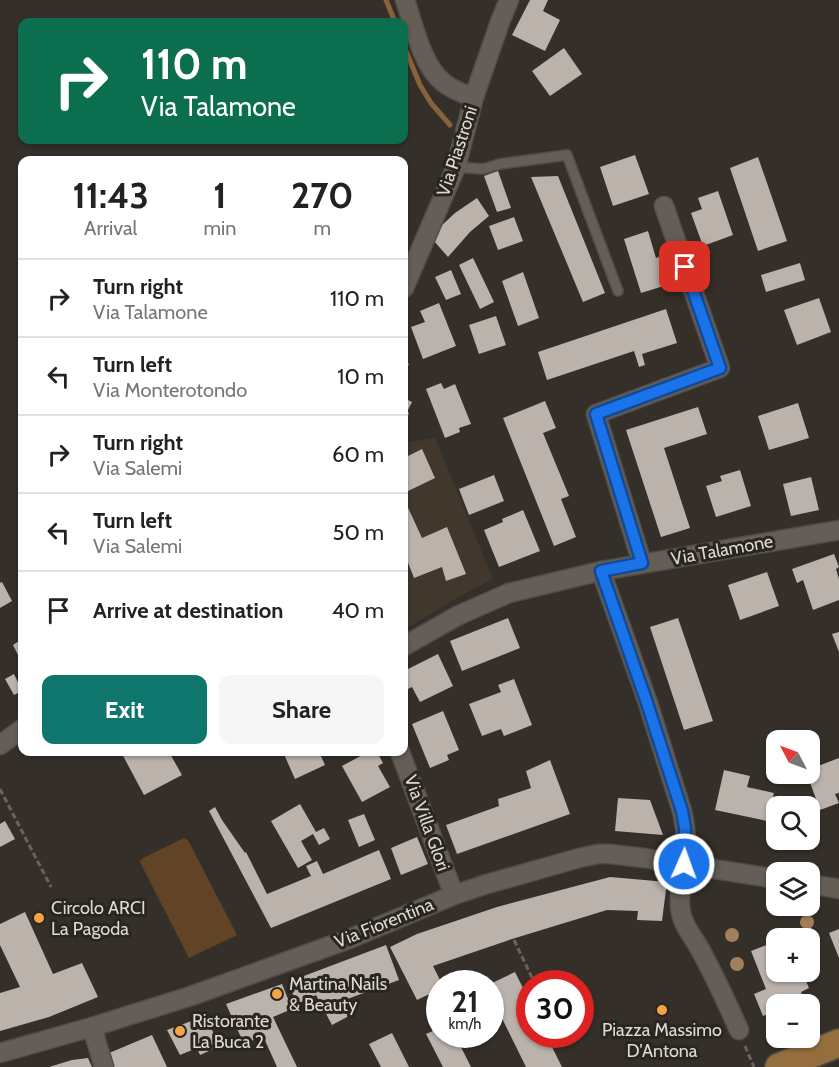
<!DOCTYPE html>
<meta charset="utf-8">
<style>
body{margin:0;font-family:Cabin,sans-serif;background:#f6f6f6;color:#222;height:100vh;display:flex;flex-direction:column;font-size:22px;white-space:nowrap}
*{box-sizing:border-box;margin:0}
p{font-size:20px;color:#767676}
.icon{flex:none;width:33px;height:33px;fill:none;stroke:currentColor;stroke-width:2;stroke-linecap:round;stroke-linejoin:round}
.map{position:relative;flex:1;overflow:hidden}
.drawer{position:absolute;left:18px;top:156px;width:390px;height:600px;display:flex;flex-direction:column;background:#fff;border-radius:12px;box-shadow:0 2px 4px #0004}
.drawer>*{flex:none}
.banner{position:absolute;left:18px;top:18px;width:390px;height:126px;border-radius:12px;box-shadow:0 2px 4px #0004;background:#0b6e4f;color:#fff;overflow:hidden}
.needle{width:39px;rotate:311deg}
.buttons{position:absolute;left:766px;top:730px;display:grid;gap:12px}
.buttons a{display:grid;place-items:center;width:54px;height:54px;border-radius:12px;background:#fff;box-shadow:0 2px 4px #0004;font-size:30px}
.speed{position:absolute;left:426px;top:970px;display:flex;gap:12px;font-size:30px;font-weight:700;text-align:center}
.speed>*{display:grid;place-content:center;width:78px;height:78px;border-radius:50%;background:#fff;box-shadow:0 2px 4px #0004;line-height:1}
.speed small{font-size:15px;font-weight:400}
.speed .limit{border:9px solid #d22;background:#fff;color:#111}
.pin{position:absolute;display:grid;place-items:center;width:51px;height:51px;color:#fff;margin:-26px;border-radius:12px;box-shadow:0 3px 9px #0006}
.me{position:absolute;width:66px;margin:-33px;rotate:2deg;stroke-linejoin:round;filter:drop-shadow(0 0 4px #0008)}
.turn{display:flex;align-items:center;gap:21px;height:126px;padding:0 24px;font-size:27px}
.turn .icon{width:78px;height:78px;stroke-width:2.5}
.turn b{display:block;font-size:42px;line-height:51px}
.eta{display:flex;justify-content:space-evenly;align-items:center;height:102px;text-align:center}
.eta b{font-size:36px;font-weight:700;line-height:42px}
.cta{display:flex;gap:12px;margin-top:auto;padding:12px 24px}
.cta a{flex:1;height:69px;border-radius:12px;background:#0f766e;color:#fff;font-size:24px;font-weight:700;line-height:69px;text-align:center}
.cta a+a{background:#f6f6f6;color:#222}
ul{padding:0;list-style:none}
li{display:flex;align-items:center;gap:18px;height:78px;padding:0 24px;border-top:2px solid #e0e0e0}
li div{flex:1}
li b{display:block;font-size:22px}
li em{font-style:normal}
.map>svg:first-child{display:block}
.built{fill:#41372c}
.green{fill:#604425}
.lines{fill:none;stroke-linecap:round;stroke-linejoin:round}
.stream{stroke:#87633a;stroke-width:5}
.building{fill:#bab2ab}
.lane-casing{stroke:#524d49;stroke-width:12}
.street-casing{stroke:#524d49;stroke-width:21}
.primary-casing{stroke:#524d49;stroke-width:30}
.path{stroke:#69635e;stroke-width:3;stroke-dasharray:6 3;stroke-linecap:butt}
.lane{stroke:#645e57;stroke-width:9}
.street{stroke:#645e57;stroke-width:18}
.primary{stroke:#956e3d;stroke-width:27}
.tree{fill:#a27f5a}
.route-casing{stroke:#114b97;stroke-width:15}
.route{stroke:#1a73e8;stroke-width:10}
.poi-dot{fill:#f4a443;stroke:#2b2520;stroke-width:2}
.labels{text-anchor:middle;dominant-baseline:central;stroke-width:6;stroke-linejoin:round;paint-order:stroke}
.street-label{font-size:18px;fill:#dcd9d5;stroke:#2b2520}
.poi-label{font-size:18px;fill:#dcd9d5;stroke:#2b2520;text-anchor:start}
</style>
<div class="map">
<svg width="839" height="1067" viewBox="0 0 839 1067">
<rect width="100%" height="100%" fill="#352f29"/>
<path class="built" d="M435,438L493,579L462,595L404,630V443Z"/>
<path class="green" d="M184,838L188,840L237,935L189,958L141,864L140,861L143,858Z"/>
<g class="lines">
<g class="stream">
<path d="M386,0L395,22"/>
<path d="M404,46L420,85L431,103L450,125"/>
</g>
</g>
<g class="building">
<path d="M530,0H548L543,11L560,20L545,51L512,35Z"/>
<path d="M564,48L582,74L550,96L532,71Z"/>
<path d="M635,155L649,194L613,206L600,167Z"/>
<path d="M758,157L787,241L758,251L730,168Z"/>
<path d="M498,171L511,208L497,212L484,176Z"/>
<path d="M558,176L605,293L583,302L531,177Z"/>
<path d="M718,191L733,235L703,246L691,213L702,209L698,198Z"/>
<path d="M477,198L489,216L470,232L448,257L434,241L440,227L455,213Z"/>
<path d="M514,217L523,241L498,250L489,226Z"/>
<path d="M648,231L656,258L661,256L670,284L641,293L624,239Z"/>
<path d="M473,258L494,302L480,309L459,265Z"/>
<path d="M800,263L805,280L766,292L761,275Z"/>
<path d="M451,270L461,294L446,300L435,277Z"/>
<path d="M523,272L539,318L518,326L502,281Z"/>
<path d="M819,298L831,332L797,345L784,310Z"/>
<path d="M439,303L456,346L423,359L411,327L425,322L420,311Z"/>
<path d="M666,309L677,343L642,354L645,365L639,367L634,351L547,380L538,352Z"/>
<path d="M496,316L506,345L479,354L469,325Z"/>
<path d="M405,356L409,365L404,367V357Z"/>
<path d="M441,383L444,389L455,384L471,424L459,428L460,432L445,438L426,389Z"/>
<path d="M404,398L412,402L407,412L409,413L404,425Z"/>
<path d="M545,401L556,428L543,433L569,496L561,499L576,537L554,546L503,418Z"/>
<path d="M798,403L809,438L769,450L758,416Z"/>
<path d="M698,407L707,434L664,448L690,528L661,537L626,430Z"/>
<path d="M422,449L435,478L404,493V458Z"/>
<path d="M740,470L751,506L716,517L706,486L722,481L720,476Z"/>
<path d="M494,475L504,501L469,515L459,489Z"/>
<path d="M811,477L819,510L791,516L783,484Z"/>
<path d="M404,499L422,538L447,527L466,574L446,581L442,567L414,578L407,560L404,562Z"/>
<path d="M523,510L540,551L499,567L484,530L503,522L502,519Z"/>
<path d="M834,554L839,567L836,569L839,579V600L813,610L803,580L797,583L792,569Z"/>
<path d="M767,572L779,606L740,620L728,585Z"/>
<path d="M2,582L12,601L0,608V583Z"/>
<path d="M508,618L520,648L462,671L450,641Z"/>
<path d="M678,618L713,721L684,730L650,627Z"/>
<path d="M839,632V652L832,634Z"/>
<path d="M22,639V663L13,645Z"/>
<path d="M438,654L453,686L420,702L412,687L408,689L404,679V671Z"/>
<path d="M14,674L22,691L14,695L5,679Z"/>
<path d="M514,679L532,725L504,736L501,729L482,736L469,704L501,692L498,685Z"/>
<path d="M443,711L459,750L447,755L449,760L430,768L412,724Z"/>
<path d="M121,752H169L182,775L144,795Z"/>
<path d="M283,752H319L325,765L295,779Z"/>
<path d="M368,752H377L383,763L378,766L390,787L362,802L342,766Z"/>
<path d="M839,758V793L835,794L839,803L820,810L807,774H810V769Z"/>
<path d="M550,760L570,814L457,854L446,825L499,806L498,799L531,788L526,771Z"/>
<path d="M724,770L750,776L747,787L774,793L767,821L715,810Z"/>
<path d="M618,798L650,800L663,835L615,831Z"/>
<path d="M300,804L316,832L324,828L330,839L319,845L313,834L301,841L312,860L298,868L271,821Z"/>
<path d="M215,807L222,820L245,853L246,852L267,894L311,876L306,866L317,861L323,874L379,850L391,879L271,928L209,811Z"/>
<path d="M364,814L375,840L359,847L348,820Z"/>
<path d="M5,821L15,839L0,847V824Z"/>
<path d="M417,837L428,864L401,875L391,848Z"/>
<path d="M610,877L667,882L662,921L637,920L638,911L607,910L512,939L433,966L442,984H440V989L417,1000L390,947L417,934L497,907Z"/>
<path d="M25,912L53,974L82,963L98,997L49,1017L0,1031V993L20,987L0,945V924Z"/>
<path d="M839,929V958L829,933Z"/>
<path d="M777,941V972H802L809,988L801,992L806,1005H777V1018L774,1012L763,1016L754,994L766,989L751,951Z"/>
<path d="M386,945L399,980L342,1001L349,1016L332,1025L316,995L297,1004L288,982Z"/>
<path d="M515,972L530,1002V1035H546L562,1067H526L490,994V984Z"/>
<path d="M282,984L292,1009L273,1017L297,1067H277L263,1036L244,1044L226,1004Z"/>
<path d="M205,1016L220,1046L200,1055L197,1048L180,1055L167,1030Z"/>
<path d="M440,1028V1035H455L471,1067H443L426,1034Z"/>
<path d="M392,1033L409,1067H381L369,1044Z"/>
<path d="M152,1035L167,1067H107L102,1056Z"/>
<path d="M88,1058L92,1067H49L72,1060Z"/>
</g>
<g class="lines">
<defs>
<path id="lane" d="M456,167L483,169L500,164L567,155L618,291"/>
<g id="street">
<path d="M405,0C414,26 422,66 444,83C453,90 463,94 474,97"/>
<path d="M404,288L456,167L474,97L500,22L509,0"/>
<path d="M642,563L596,414L720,368L664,206"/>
<path d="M601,571L647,700L682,811C686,828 687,848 684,865C682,879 679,893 680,906C681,924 693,936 701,951C715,977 727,1003 739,1030"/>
<path d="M404,646L459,615L509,593L601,571L839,530"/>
<path d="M0,745L22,729"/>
<path d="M400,752L454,895"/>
<path d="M810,884L839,889"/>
<path d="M92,1027L104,1067"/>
<path d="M0,1053L92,1027L191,996L349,939L454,895L487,884L579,858L598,854H610L644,858L777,879"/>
</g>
<path id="primary" d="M779,1067L839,1043"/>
</defs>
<use href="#lane" class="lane-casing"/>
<use href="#street" class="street-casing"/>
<use href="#primary" class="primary-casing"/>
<g class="path">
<path d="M0,789L51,887"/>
<path d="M514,940L535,984"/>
<path d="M745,1046L754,1067"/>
</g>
<use href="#lane" class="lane"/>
<use href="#street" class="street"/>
<use href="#primary" class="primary"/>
</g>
<g class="tree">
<circle cx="807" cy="922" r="7"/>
<circle cx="732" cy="935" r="7"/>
<circle cx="737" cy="964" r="7"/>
</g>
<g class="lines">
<defs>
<path id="route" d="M684,864L685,828L682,811L646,700L601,571L642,563L596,414L720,368L685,267"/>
</defs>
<use href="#route" class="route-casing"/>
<use href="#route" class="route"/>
</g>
<g class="poi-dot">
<circle cx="39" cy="918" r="6"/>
<circle cx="277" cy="994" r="6"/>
<circle cx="662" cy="1010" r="6"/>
<circle cx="180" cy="1031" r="6"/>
</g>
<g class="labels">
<g class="street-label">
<text transform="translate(457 151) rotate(-72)">Via Piastroni</text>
<text transform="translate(722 550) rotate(-10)">Via Talamone</text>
<text transform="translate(427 823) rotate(70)">Via Villa Glori</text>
<text transform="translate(384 923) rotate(-22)">Via Fiorentina</text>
</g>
<g class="poi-label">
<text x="51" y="908">Circolo ARCI<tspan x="51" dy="21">La Pagoda</tspan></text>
<text x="289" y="984">Martina Nails<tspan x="289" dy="21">&amp; Beauty</tspan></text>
<text x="192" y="1021">Ristorante<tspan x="192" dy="21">La Buca 2</tspan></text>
<text x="662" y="1030" text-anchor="middle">Piazza Massimo<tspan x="662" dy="21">D'Antona</tspan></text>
</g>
</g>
</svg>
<div class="buttons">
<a><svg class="needle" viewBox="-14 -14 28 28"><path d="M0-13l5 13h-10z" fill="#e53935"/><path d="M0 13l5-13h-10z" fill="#767676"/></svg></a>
<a><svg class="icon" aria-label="search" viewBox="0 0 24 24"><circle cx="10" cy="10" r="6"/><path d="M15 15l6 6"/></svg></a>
<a><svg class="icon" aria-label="layers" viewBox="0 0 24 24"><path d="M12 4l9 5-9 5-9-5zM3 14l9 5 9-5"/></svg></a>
<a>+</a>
<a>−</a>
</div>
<div class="speed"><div>21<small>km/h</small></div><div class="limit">30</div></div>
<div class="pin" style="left:685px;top:267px;background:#d93025"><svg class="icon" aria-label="arrive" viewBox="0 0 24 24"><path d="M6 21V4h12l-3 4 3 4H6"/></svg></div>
<svg class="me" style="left:684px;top:864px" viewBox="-20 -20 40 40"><circle r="17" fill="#1a73e8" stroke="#fff" stroke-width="3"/><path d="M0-11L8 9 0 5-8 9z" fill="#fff"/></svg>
<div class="banner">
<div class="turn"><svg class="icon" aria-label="right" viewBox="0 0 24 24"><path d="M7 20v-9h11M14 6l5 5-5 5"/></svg><div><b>110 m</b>Via Talamone</div></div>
</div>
<section class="drawer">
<div class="eta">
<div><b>11:43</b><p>Arrival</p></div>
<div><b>1</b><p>min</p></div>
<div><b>270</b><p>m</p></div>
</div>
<ul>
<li><svg class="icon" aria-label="right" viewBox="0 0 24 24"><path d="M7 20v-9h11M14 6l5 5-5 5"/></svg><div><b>Turn right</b><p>Via Talamone</p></div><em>110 m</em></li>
<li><svg class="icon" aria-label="left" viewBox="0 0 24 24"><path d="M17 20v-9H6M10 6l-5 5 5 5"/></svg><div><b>Turn left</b><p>Via Monterotondo</p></div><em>10 m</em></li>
<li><svg class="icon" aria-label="right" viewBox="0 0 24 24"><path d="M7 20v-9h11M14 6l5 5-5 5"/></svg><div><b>Turn right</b><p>Via Salemi</p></div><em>60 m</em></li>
<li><svg class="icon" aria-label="left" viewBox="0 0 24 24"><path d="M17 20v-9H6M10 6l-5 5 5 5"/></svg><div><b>Turn left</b><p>Via Salemi</p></div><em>50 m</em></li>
<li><svg class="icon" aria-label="arrive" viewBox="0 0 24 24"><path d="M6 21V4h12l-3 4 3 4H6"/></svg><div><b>Arrive at destination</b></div><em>40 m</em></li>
</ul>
<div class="cta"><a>Exit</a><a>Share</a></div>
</section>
</div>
